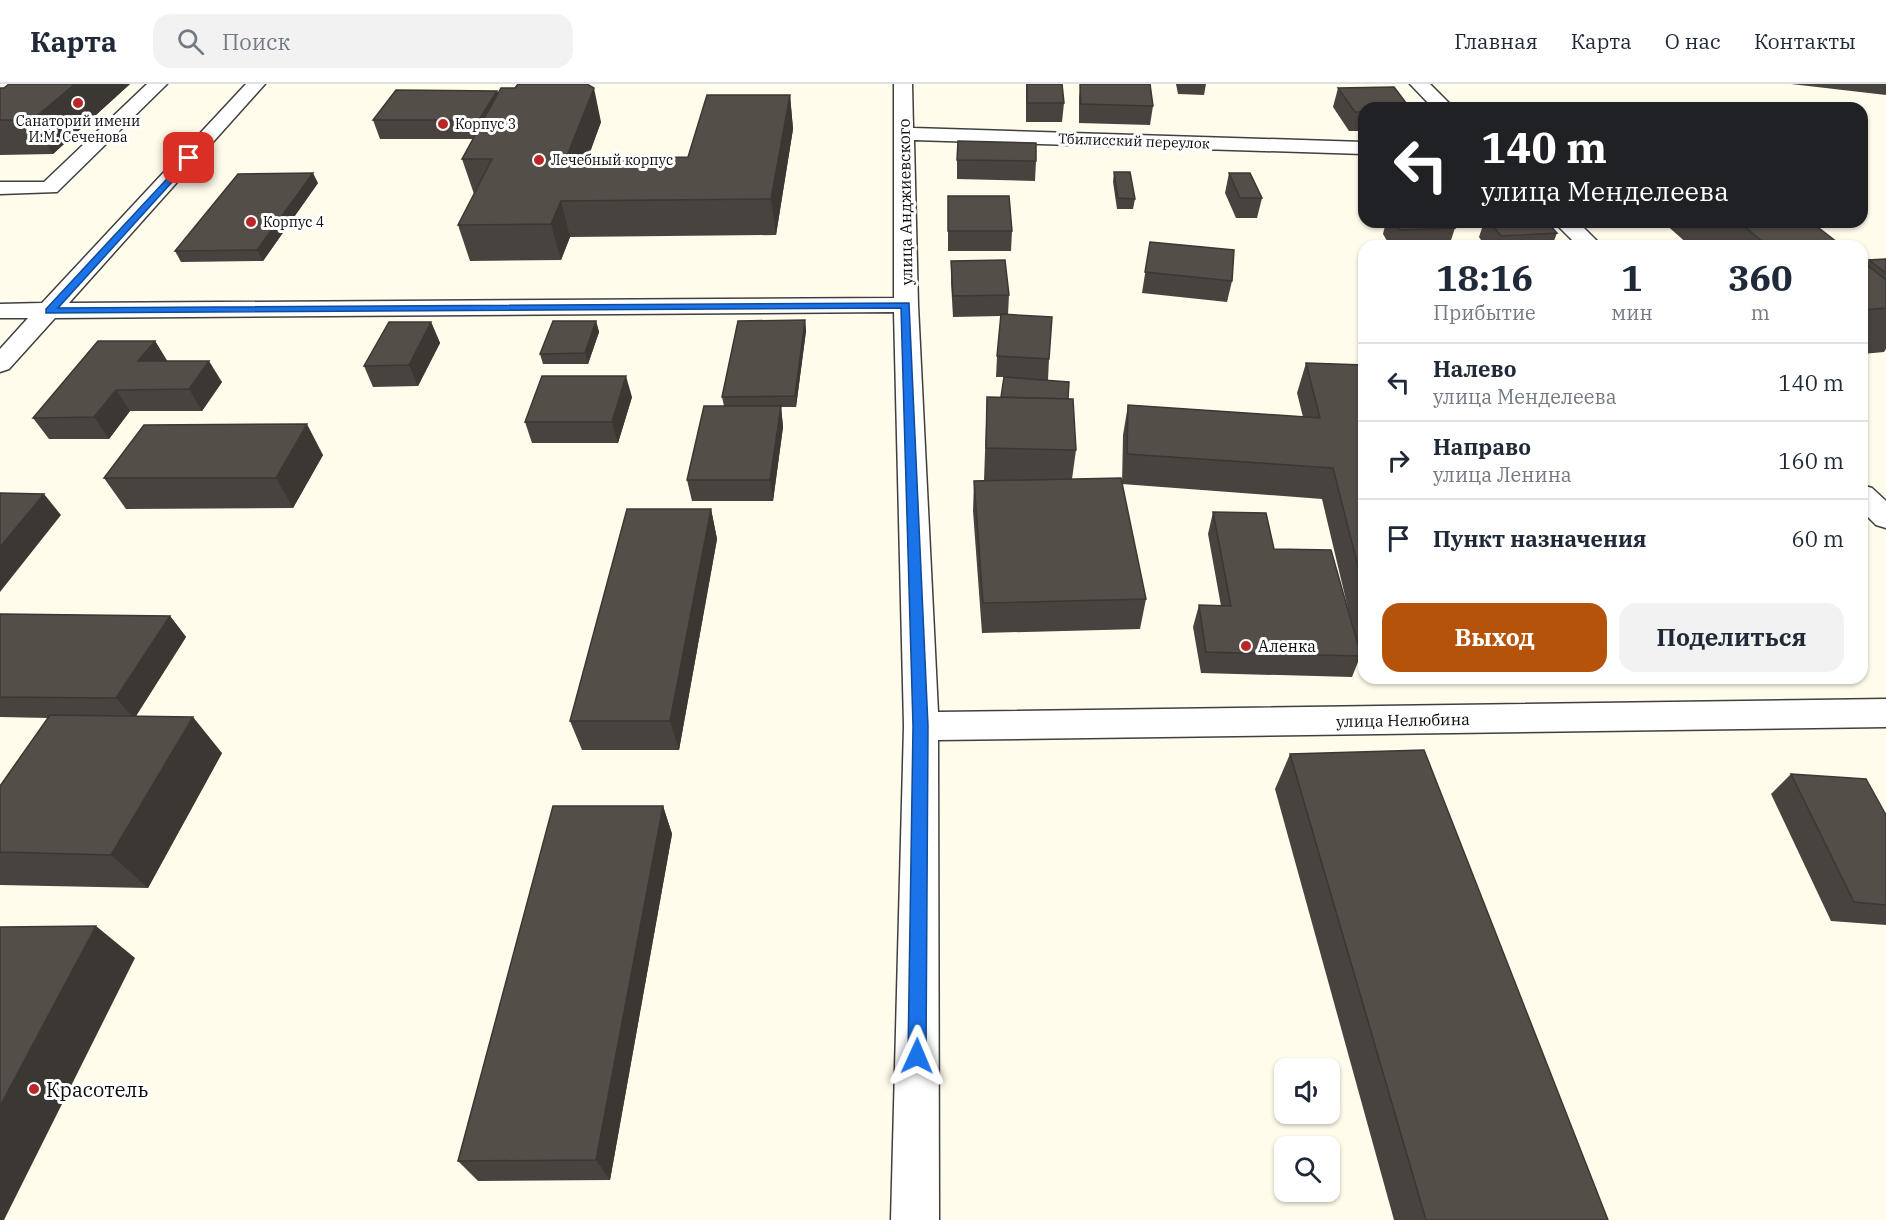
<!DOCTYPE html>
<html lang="ru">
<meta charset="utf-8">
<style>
body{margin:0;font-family:"IBM Plex Serif",serif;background:#f2f2f3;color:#1f2937;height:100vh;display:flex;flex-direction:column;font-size:22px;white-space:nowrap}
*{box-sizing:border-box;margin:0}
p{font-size:20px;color:#747a83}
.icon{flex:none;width:33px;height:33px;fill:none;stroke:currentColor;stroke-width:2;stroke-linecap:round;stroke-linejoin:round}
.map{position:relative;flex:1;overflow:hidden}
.details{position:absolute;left:1358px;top:156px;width:510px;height:444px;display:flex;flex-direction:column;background:#fff;border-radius:18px;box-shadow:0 2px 4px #0004}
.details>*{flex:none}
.guide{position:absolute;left:1358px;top:18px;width:510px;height:126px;border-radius:18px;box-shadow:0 2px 4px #0004;background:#202124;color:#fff;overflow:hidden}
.tools{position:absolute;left:1274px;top:974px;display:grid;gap:12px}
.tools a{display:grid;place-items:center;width:66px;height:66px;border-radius:12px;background:#fff;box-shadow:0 2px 4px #0004;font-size:30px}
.pin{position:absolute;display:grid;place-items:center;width:51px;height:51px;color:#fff;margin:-26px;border-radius:12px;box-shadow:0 3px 9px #0006}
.me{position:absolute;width:66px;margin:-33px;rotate:1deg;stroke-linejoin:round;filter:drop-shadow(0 0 4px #0008)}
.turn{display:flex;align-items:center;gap:21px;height:126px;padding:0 24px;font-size:27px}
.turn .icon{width:78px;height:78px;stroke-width:2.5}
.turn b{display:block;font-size:42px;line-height:51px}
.eta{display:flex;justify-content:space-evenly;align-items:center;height:102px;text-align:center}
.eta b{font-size:36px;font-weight:700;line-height:42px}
.primary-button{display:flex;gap:12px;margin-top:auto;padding:12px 24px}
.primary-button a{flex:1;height:69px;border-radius:18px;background:#b45309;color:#fff;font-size:24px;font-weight:700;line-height:69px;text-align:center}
.primary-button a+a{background:#f2f2f3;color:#1f2937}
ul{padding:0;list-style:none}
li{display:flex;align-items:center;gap:18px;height:78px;padding:0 24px;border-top:2px solid #e0e1e3}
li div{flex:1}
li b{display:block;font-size:22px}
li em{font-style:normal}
header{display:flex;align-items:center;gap:36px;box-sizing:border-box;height:84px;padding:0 30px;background:#fff;border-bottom:2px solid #e0e1e3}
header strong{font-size:28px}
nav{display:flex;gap:33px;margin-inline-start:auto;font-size:21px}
.search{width:420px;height:54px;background:#f2f2f3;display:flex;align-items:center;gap:15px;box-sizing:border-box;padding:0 21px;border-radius:18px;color:#747a83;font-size:22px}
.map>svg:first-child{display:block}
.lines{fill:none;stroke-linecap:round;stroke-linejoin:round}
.minor-casing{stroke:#3f3f3f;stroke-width:3}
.minor{fill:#fff;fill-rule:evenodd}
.wall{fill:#48433f}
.shaded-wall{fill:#3b3733}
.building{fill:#544e49;stroke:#3b3733;stroke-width:1.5}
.route{fill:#1a73e8;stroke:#114b97;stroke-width:1.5}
.poi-dot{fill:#b92728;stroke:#fff;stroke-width:2}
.labels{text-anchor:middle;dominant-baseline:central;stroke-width:6;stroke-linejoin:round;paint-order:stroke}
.far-poi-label{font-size:14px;fill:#0c0c0c;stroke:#fff;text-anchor:start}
.far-street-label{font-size:14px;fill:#0c0c0c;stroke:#fff}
.street-label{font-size:16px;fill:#0c0c0c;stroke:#fff}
.poi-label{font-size:16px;fill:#0c0c0c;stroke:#fff;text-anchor:start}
.near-poi-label{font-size:20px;fill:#0c0c0c;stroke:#fff;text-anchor:start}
</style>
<header>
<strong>Карта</strong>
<div class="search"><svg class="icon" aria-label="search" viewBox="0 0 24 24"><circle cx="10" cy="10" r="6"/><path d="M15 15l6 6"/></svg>Поиск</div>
<nav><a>Главная</a><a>Карта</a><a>О нас</a><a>Контакты</a></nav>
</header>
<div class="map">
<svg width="1886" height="1136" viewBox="0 0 1886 1136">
<rect width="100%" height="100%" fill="#fffceb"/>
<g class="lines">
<defs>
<g id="minor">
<path d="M147,0H167L57,108L0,110V98H44Z"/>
<path d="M246,0H265L69,219L894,214V0H912L913,44L1364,58V70L914,56L918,221L938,628L1886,615V643L938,656L939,1136H891L904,642L894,228L55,234L9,285L0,288V265L28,234H0V220L42,219Z"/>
<path d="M1410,0H1430L1454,24H1433Z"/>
<path d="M1554,138H1578L1602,162H1578Z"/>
<path d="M1862,401L1872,404L1886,417V444L1876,441L1862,427Z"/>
</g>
</defs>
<use href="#minor" class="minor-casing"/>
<use href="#minor" class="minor"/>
</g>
<g class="wall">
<path d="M9,0H130L53,70L0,71V4H4Z"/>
<path d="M1026,0H1062L1064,19L1062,38H1026Z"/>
<path d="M1080,0H1150L1153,22L1150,41L1079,39V14Z"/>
<path d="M1176,0H1206L1204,11L1178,10Z"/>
<path d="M1791,0H1886V11Z"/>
<path d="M1338,4L1364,24V47H1349L1333,23Z"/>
<path d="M497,7L498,9L601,38L588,74L688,73L790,11L793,45L776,151L570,153L561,176L470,177L458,141L474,110L462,75L473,55H380L373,36Z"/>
<path d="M957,76L1036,77L1035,97L957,95Z"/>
<path d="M1114,88L1135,115L1133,125H1117L1113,98Z"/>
<path d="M1229,89L1262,114L1257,134H1236L1225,109Z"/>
<path d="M318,99L263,177L181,178L175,167Z"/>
<path d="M948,112L1012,147L1011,167H948Z"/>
<path d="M1386,138H1451L1455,144L1449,162H1390L1383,150Z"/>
<path d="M1484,138H1547L1557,149L1552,162H1485L1479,153Z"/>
<path d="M1663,138H1811L1842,162H1690Z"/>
<path d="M1150,158L1232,197L1227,218L1142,209Z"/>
<path d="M1886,175V265L1884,268L1862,270V177L1866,181L1869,176Z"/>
<path d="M951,177L1009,211L1008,231L1049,275L1048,296L1068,315L1076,366L1072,395L1146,515L1140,545L982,549L973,427L974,397L984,396L987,313H1001L1004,293H996L997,272L1001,232L953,233L951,198Z"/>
<path d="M805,236L806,247L796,323H781L783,343L773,417H692L687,396L724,322L722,313Z"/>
<path d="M596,237L599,248L588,280H543L540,270Z"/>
<path d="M431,238L440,259L418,302L373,303L364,282Z"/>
<path d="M155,257L167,277L222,298L202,327H130L109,355H49L33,334Z"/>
<path d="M1306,279L1364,281V580H1362L1360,573L1352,593L1201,589L1193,543L1199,521L1221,522L1208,450L1213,428L1274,465L1354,550L1322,415L1122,400L1123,351L1128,321L1303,333L1297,309Z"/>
<path d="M632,313L618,359H532L525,338Z"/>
<path d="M323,371L293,424L126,425L104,394Z"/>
<path d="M711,425L717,455L679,666H582L570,637Z"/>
<path d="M0,530L170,532L186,553L136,632L222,669L148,804L0,801V702L48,634L0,633Z"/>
<path d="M1290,670L1608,1136H1394L1275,705Z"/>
<path d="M1791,690L1886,731V841L1831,837L1771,710Z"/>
<path d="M663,722L672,750L610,1096L478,1097L458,1077Z"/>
</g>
<g class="shaded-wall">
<path d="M75,0H130L53,70L32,36Z"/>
<path d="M594,4L601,38L583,86L567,72Z"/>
<path d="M497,7L503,25L485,55L479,36Z"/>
<path d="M790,11L793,45L776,151L771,115Z"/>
<path d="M313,89L318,99L263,177L257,166Z"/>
<path d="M561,117L570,153L561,176L551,140Z"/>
<path d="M805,236L806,247L796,323L795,312Z"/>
<path d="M596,237L599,248L588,280L585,269Z"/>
<path d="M431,238L440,259L418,302L409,281Z"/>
<path d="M155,257L168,278L138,277Z"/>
<path d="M209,277L222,298L202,327L189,305Z"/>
<path d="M626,292L632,313L618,359L612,338Z"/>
<path d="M116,306L130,327L109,355L94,333Z"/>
<path d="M781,322L783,343L773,417L770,396Z"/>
<path d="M307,340L323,371L293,424L276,394Z"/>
<path d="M44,410L61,431L0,508V463Z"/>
<path d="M711,425L717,455L679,666L670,637Z"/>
<path d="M170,532L186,553L134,635L116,614Z"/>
<path d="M193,633L222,669L148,804L111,771Z"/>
<path d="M663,722L672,750L610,1096L596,1076Z"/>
<path d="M96,842L135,874L4,1136H0V1022Z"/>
</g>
<g class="building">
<path d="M9,0H75L32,36H0V4H4Z"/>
<path d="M518,0H587L594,4L567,72H580L579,74L688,73L707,11H790L771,115L561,117L551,140L458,141L492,75H462L501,4H515Z"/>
<path d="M1027,0H1062L1064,19H1027Z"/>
<path d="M1080,0H1150L1153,22L1081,20Z"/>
<path d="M1394,3L1410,24H1364V28H1355L1338,4Z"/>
<path d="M396,6L497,7L479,36H373Z"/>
<path d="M958,57L1036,59V77L957,76Z"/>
<path d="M1114,88H1130L1135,115L1118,114Z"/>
<path d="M313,89L257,166L175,167L238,90Z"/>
<path d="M1229,89H1250L1262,114H1240Z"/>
<path d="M948,112H1009L1012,147H948Z"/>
<path d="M1394,138H1451L1455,144L1400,146Z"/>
<path d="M1490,138H1547L1557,149L1501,152Z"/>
<path d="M1739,138H1811L1842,162H1768Z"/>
<path d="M1150,158L1234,166L1232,197L1145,188Z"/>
<path d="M1886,175V189L1869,176Z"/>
<path d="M1005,176L1009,211L953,212L951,177Z"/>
<path d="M1862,177L1886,196V224L1862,226Z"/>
<path d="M1001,230L1052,233L1049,275L997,272Z"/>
<path d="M805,236L795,312L722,313L738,237Z"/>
<path d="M553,237H596L585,269L540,270Z"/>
<path d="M389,238H431L409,281L364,282Z"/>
<path d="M98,257H155L138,277H209L189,305L116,306L94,333L33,334Z"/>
<path d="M1306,279L1364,281V506L1333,384L1127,370L1128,321L1320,334Z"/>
<path d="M542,292H626L612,338H525Z"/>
<path d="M1004,293L1069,298L1068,315L1001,313Z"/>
<path d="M987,313L1073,315L1076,366L986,364Z"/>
<path d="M704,322H781L770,396H687Z"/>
<path d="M307,340L276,394H104L144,341Z"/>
<path d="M1121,394L1146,515L983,519L974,397Z"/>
<path d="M0,409L44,410L0,463Z"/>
<path d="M627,425H711L670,637H570Z"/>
<path d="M1213,428L1266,429L1274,465L1331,466L1361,572L1206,568L1199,521L1231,522Z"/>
<path d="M0,530L170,532L116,614L0,613Z"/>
<path d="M50,631L193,633L111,771L0,768V702Z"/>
<path d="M1424,666L1608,1136H1426L1290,670Z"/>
<path d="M1791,690L1866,695L1886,731V821L1854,818Z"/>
<path d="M553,722H663L596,1076L458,1077Z"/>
<path d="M96,842L0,1022V843Z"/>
</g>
<path class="route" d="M189,71L192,72V76L58,224L909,219L928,642L926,972L923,978L917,980L911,978L908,972L913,642L901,224L46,229V225Z"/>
<g class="poi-dot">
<circle cx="78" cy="19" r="6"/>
<circle cx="443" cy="40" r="6"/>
<circle cx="539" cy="76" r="6"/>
<circle cx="251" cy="138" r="6"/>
<circle cx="1246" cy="562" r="6"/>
<circle cx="34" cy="1005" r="6"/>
</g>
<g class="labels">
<g class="far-poi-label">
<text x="78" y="37" text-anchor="middle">Санаторий имени<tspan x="78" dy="16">И.М. Сеченова</tspan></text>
<text x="455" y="40">Корпус 3</text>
<text x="551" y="76">Лечебный корпус</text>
<text x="263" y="138">Корпус 4</text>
</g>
<g class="far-street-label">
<text transform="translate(1134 57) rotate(2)">Тбилисский переулок</text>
</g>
<g class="street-label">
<text transform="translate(905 118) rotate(-91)">улица Анджиевского</text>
<text transform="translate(1403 636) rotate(-1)">улица Нелюбина</text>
</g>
<g class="poi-label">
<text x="1258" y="562">Аленка</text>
</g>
<g class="near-poi-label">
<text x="46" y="1005">Красотель</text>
</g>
</g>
</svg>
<div class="tools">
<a><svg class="icon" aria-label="sound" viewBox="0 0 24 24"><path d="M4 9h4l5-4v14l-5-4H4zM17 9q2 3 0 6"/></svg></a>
<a><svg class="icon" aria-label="search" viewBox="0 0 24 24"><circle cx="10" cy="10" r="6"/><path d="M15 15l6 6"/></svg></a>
</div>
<div class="pin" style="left:189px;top:74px;background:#d93025"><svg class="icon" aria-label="arrive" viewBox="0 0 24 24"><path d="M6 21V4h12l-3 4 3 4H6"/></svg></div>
<svg class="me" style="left:917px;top:972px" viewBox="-20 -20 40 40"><path d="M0-17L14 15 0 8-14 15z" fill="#1a73e8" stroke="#fff" stroke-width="4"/></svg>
<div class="guide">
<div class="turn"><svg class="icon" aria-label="left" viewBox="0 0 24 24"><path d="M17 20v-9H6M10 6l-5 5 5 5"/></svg><div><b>140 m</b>улица Менделеева</div></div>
</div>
<section class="details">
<div class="eta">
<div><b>18:16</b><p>Прибытие</p></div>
<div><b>1</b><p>мин</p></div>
<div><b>360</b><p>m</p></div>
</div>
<ul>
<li><svg class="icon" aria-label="left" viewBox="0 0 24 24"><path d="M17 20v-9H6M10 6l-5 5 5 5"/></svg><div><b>Налево</b><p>улица Менделеева</p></div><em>140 m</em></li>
<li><svg class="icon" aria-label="right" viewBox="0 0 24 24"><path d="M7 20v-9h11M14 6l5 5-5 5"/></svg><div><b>Направо</b><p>улица Ленина</p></div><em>160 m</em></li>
<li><svg class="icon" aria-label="arrive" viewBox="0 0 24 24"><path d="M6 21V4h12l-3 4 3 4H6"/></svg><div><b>Пункт назначения</b></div><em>60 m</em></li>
</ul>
<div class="primary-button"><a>Выход</a><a>Поделиться</a></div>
</section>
</div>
